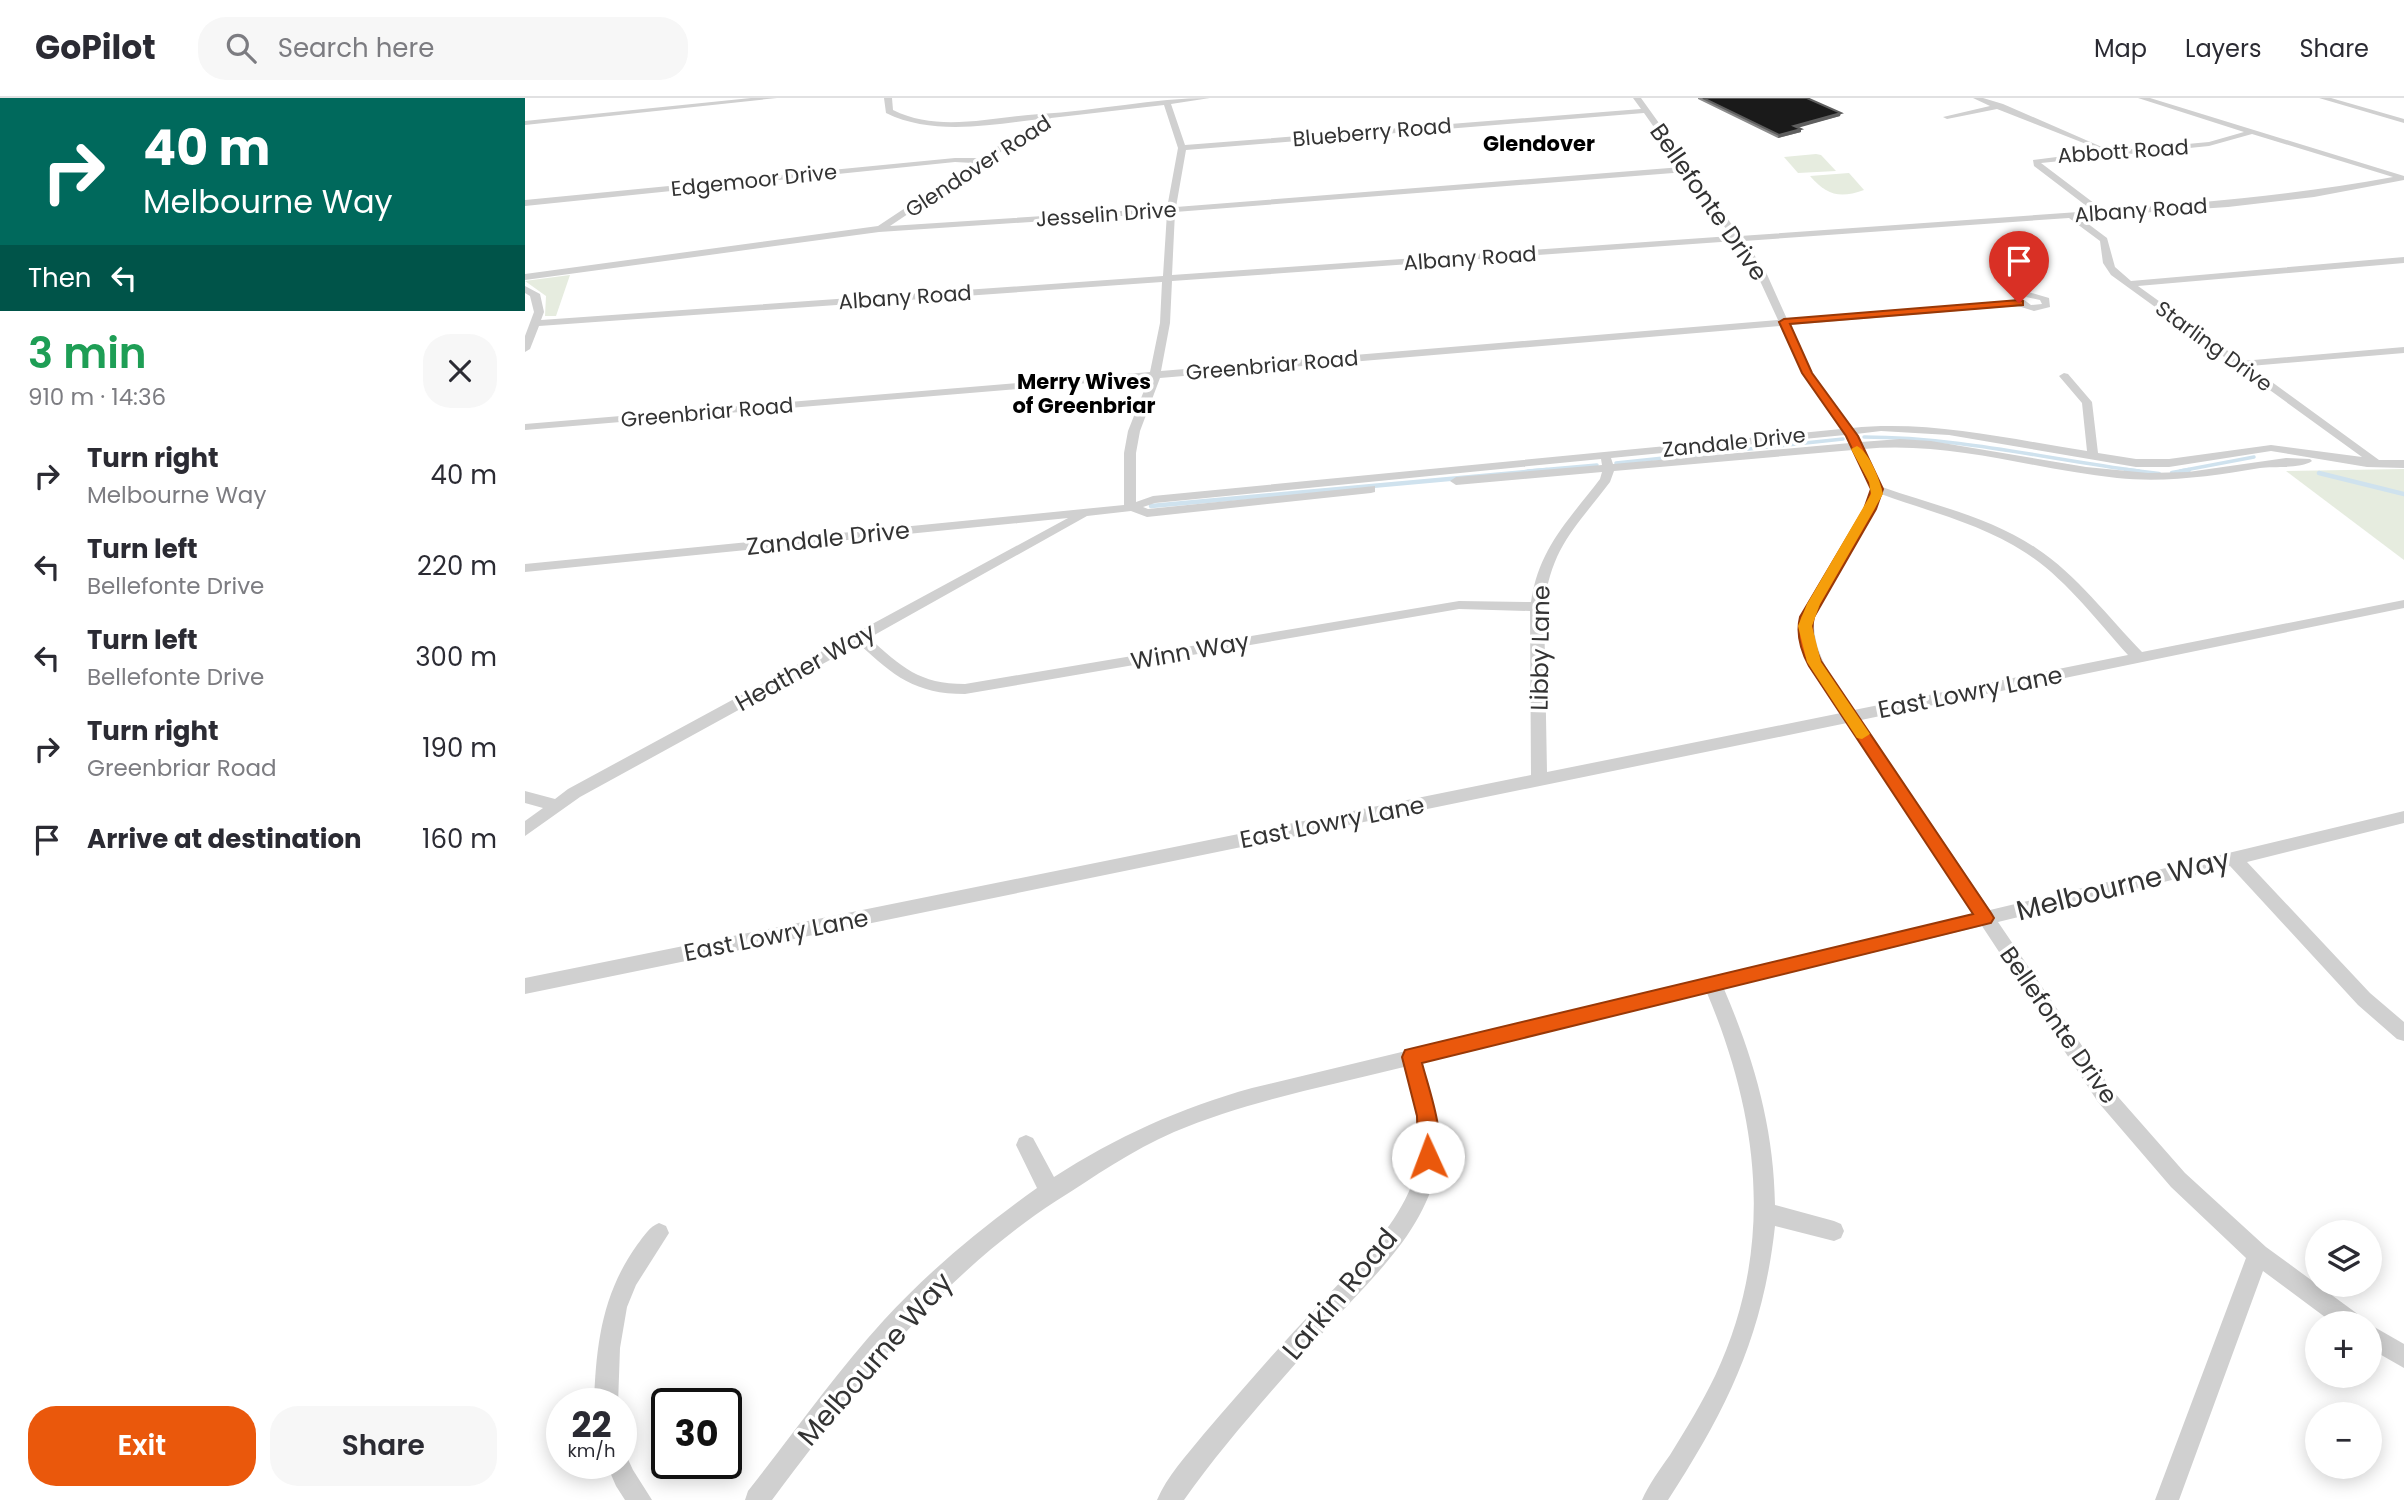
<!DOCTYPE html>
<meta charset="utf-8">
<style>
body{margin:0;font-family:Poppins,sans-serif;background:#f7f7f7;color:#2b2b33;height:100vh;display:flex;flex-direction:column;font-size:26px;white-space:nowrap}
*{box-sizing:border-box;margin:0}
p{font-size:23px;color:#7c7c81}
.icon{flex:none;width:38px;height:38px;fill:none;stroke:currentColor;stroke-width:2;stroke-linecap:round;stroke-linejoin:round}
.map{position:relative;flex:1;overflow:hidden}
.details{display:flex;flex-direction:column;background:#fff;width:525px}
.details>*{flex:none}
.banner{background:#00695c;color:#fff;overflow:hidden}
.controls{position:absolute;left:1780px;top:1122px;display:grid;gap:14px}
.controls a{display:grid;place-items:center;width:77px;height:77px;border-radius:50%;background:#fff;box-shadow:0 4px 18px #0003;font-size:35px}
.speed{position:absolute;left:21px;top:1290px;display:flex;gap:14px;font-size:35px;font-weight:700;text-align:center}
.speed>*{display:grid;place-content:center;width:91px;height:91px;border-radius:50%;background:#fff;box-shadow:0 4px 18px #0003;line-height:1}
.speed small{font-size:18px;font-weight:400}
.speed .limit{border:4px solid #111;border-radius:10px;background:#fff;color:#111}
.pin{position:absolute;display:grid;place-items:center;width:60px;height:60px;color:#fff;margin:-72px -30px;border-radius:50% 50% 50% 0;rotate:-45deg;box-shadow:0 0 7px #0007}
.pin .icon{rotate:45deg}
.me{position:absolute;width:77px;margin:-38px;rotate:358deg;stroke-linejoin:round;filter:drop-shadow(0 0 5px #0008)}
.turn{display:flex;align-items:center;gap:24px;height:147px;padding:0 28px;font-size:32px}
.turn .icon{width:91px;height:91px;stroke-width:2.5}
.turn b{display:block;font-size:49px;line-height:60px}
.then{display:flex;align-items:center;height:66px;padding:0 28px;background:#0003;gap:14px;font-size:26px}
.round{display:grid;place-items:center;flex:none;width:74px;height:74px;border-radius:28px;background:#f7f7f7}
.headline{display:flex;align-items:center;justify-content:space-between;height:119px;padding:0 28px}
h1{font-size:42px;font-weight:600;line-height:52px;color:#1e9e55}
.action{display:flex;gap:14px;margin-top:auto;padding:14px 28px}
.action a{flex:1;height:80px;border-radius:28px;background:#ea580c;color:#fff;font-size:28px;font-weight:600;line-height:80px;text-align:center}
.action a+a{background:#f7f7f7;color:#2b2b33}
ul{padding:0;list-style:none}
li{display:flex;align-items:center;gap:21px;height:91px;padding:0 28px}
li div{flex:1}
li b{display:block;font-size:26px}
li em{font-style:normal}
header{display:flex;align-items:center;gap:42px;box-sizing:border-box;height:98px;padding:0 35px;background:#fff;border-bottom:2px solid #e1e1e2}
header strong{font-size:33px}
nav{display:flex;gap:38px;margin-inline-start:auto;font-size:24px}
.search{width:490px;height:63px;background:#f7f7f7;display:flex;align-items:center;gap:18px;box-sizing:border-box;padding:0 24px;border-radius:28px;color:#7c7c81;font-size:26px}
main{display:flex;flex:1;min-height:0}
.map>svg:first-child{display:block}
.green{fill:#e6ecdf}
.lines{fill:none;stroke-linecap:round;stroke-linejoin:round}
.stream-far1{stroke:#cfe2ee;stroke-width:3.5}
.stream{stroke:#cfe2ee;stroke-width:4.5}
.minor{fill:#d0d0d0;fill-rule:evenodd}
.wall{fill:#8c8c8c}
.shaded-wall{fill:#5f5f5f}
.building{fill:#1a1a1a;stroke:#5f5f5f;stroke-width:2}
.route{fill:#ea580c;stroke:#983908;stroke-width:2}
.slow{fill:#f59e0b}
.labels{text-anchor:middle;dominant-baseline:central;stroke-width:7;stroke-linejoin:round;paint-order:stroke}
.far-street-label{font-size:21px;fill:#333;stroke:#fff}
.far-neighbourhood-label{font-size:21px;font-weight:bold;fill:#000;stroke:#fff}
.street-label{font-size:24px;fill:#333;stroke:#fff}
.near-street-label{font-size:28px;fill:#333;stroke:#fff}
</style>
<header>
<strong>GoPilot</strong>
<div class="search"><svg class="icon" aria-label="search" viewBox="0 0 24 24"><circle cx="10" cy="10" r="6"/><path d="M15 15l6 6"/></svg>Search here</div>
<nav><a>Map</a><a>Layers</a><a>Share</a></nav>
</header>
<main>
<section class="details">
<div class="banner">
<div class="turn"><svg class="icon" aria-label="right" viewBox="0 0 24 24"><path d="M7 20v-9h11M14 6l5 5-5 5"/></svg><div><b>40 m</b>Melbourne Way</div></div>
<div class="then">Then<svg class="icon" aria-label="left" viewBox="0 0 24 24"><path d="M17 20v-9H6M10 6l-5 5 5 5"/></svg></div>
</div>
<div class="headline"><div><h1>3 min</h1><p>910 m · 14:36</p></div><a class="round"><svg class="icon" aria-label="close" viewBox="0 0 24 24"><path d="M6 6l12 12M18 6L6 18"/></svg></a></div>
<ul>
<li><svg class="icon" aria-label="right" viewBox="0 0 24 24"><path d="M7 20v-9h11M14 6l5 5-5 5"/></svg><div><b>Turn right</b><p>Melbourne Way</p></div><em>40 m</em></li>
<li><svg class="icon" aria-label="left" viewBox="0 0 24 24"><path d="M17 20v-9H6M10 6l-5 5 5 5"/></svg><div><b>Turn left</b><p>Bellefonte Drive</p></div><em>220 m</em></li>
<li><svg class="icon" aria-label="left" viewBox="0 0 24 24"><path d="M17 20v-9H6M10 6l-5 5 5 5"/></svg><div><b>Turn left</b><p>Bellefonte Drive</p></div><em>300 m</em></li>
<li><svg class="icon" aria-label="right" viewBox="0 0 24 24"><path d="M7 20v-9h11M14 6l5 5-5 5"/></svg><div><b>Turn right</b><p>Greenbriar Road</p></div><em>190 m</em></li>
<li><svg class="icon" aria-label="arrive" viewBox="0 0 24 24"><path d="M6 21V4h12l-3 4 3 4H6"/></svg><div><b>Arrive at destination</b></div><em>160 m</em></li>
</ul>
<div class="action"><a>Exit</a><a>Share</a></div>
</section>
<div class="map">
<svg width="1879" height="1402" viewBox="0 0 1879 1402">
<rect width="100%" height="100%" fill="#fff"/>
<g class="green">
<path d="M1291,56L1296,57L1311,73L1273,75L1259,59Z"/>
<path d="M1324,75L1339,92C1314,101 1302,97 1285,78Z"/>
<path d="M45,177L31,218H20L21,198L0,183Z"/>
<path d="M1879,371V462L1761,373Z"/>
</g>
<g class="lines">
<g class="stream-far1">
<path d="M1339,339C1433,339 1522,361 1614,373"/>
<path d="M1091,365L1318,341"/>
<path d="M1003,373L1072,367"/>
<path d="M1655,373L1729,359"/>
</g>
<g class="stream">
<path d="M1601,372L1634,376"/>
<path d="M1647,375L1664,372"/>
<path d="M1794,375L1879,396"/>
<path d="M626,408L1022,372"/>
</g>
<g class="minor">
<path d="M226,0H252L0,27V23Z"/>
<path d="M359,0H367L368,12C414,35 466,19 515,16C571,13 628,0 685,0L646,6L660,47L1116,11L1108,0H1116L1215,138L1568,113L1509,68L1508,62L1579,53L1472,11L1422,21L1418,19L1465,8L1448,0H1458L1478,6L1586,53L1684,44L1719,34L1613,0H1625L1879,78V82L1789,99L1703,109L1554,119L1582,140L1590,169L1606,183L1879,159V165L1613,188L1717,263L1879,249V255L1725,268L1854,362H1879V370L1842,369L1746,353L1644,369H1611L1424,337L1356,333L1331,336L1336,344L1375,341L1406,343L1561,369L1623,375L1663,374L1761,360L1785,361L1787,363C1776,371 1749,368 1735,370C1687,378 1641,385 1592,380C1507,371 1425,343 1339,351L1357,389C1408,407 1465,419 1511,450C1552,477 1583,519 1617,554L1879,502V510L1336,622L1465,812L1879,713V725L1722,764L1845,895L1879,924V943L1872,941L1833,907L1705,768L1473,824L1587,992L1660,1075L1741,1149L1834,1217L1837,1225H1808L1738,1173L1654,1402H1630L1721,1160L1646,1089L1573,1004L1457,828L1199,891C1229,961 1249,1030 1250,1107L1309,1123L1316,1126L1319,1133L1316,1140L1309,1143L1250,1128C1238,1238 1202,1311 1143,1402H1117C1124,1386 1135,1371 1145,1357C1161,1331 1177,1305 1190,1278C1250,1151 1235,1021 1182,895L897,965C907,999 918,1034 912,1069C900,1135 843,1183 802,1230C753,1286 702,1341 659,1402H632C642,1378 662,1357 678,1337C715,1294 752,1251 791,1210C827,1170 876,1128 891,1074C900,1039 888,1003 879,969C803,988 722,1003 649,1034C607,1052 569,1079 531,1103C412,1180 331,1291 247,1402H220L223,1393C268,1336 310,1276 359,1222C405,1172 457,1129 512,1090L491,1047L494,1040L501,1037L508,1040L529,1079C591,1039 655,1010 727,990L1448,816L1322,625L0,896V880L1006,677L1005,513L934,511L440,596C390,596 369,578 334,546L55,699L0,738V723L18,710L0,705V693L30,701L43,691L543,420L0,474V466L599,407V355L603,333L624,280L0,332V326L625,274L635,225L637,184L14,228L5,251L0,254V238L9,214L5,198L0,195V188L15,196L19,214L16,222L638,178L642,115L354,134L0,182V176L353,128L448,65L430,64L0,108V102L430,60H455L515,21C465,27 408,38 361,15ZM639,7L653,50L642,110L365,128L526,20ZM1119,15L1157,69L651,109L661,52ZM1727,36L1868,79C1771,97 1676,105 1578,112L1516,65L1684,48ZM1161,74L1206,138L647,177L650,114ZM1544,120L1575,143L1578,165L1586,177L1837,359L1746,347L1644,361H1611L1573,355L1567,304L1543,276L1539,275L1534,278L1557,305L1562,353C1484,341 1405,322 1327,330L1287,275L1265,227L1493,208L1509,213L1525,209L1524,200L1500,193L1489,198V203L1262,221L1240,172L1219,143ZM1210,143L1230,172L1253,222L636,273L645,225L647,183ZM1501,199L1515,202L1517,206L1506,207L1498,201ZM1255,228L1277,275L1316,331L628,398L611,404V355L615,333L635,280ZM1320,337L1325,345L1088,366L1086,360ZM1328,352L1346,391L1339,411L1275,519C1273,558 1295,584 1316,615L1022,674L1019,509C1026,449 1051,429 1085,384L1089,373ZM1076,361L1077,367L931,379L925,383L931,387L1077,374L1075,381C1043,423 1014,450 1006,504L934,503L440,586C394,586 377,569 344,540L562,418L606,413L622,419L846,395L850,394V388L623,411L618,409L630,405ZM1356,396C1405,414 1457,426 1501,455C1541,481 1571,522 1603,557L1329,612C1309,582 1287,557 1289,519L1351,411Z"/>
<path d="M1794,0H1806L1879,21V25Z"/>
<path d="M134,1125L141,1128L144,1135L111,1187L102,1209L95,1250L93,1306H69C71,1247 77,1196 112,1147C119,1138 124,1129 134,1125Z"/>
<path d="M1844,1226L1879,1246V1270L1844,1250Z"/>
<path d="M96,1354L101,1357L108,1372L127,1402H100L91,1388L81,1365H96Z"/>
</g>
</g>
<path class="wall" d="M1173,0H1282L1315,18L1273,29L1276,31V34L1253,40L1173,1Z"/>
<g class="shaded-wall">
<path d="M1316,15L1315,18L1269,31V28Z"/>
<path d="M1276,31V34L1253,40L1254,37Z"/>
</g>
<path class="building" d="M1178,0H1282L1316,15L1269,28L1276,31L1254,37Z"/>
<path class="route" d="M1494,202L1498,203V207L1265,226L1287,275L1333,338L1358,391L1351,411L1289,519C1285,534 1290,549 1296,563L1466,815L1469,820L1466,825L897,965C904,992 922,1040 911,1066L903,1069L896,1066L893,1059L892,1018L877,959L880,952L1448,816L1284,568C1276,553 1271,535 1275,519L1339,411L1346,391L1321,338L1277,275L1254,224L1259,221Z"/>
<path class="slow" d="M1332,348C1345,355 1355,382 1358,396L1295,506L1287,528L1296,564L1345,636L1337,641L1332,640L1282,564L1273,528L1282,506L1346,396L1344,384L1326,351Z"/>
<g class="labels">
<g class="far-street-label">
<text transform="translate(847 34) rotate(-5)">Blueberry Road</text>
<text transform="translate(1598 53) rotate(-4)">Abbott Road</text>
<text transform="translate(453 68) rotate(-33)">Glendover Road</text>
<text transform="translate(229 82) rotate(-6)">Edgemoor Drive</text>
<text transform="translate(1616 112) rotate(-4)">Albany Road</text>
<text transform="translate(581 116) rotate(-4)">Jesselin Drive</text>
<text transform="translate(945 160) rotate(-4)">Albany Road</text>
<text transform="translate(380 199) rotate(-4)">Albany Road</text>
<text transform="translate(1689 248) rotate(36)">Starling Drive</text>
<text transform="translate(747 267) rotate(-5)">Greenbriar Road</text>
<text transform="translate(182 314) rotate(-5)">Greenbriar Road</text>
<text transform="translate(1209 344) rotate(-6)">Zandale Drive</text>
</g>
<g class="far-neighbourhood-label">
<text x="1014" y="45">Glendover</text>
<text x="559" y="283">Merry Wives<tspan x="559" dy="24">of Greenbriar</tspan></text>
</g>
<g class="street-label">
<text transform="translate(1184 104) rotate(55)">Bellefonte Drive</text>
<text transform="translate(303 440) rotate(-6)">Zandale Drive</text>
<text transform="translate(1015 550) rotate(-89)">Libby Lane</text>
<text transform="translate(665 553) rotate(-10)">Winn Way</text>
<text transform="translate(280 569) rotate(-29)">Heather Way</text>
<text transform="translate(1445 594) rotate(-11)">East Lowry Lane</text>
<text transform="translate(807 724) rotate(-11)">East Lowry Lane</text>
<text transform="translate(251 837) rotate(-11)">East Lowry Lane</text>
<text transform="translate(1534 927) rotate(55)">Bellefonte Drive</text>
</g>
<g class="near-street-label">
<text transform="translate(1598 787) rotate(-14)">Melbourne Way</text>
<text transform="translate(815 1196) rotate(-50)">Larkin Road</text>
<text transform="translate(350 1261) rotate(-49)">Melbourne Way</text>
</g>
</g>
</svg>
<div class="controls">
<a><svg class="icon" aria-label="layers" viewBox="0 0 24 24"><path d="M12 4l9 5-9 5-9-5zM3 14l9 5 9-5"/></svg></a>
<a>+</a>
<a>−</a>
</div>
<div class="speed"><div>22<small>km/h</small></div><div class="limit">30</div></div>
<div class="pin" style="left:1494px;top:205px;background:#d93025"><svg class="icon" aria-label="arrive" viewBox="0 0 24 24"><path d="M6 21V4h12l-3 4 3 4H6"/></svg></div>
<svg class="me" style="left:903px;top:1059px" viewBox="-20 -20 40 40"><circle r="19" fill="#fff"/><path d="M0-13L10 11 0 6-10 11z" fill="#ea580c"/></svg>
</div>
</main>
